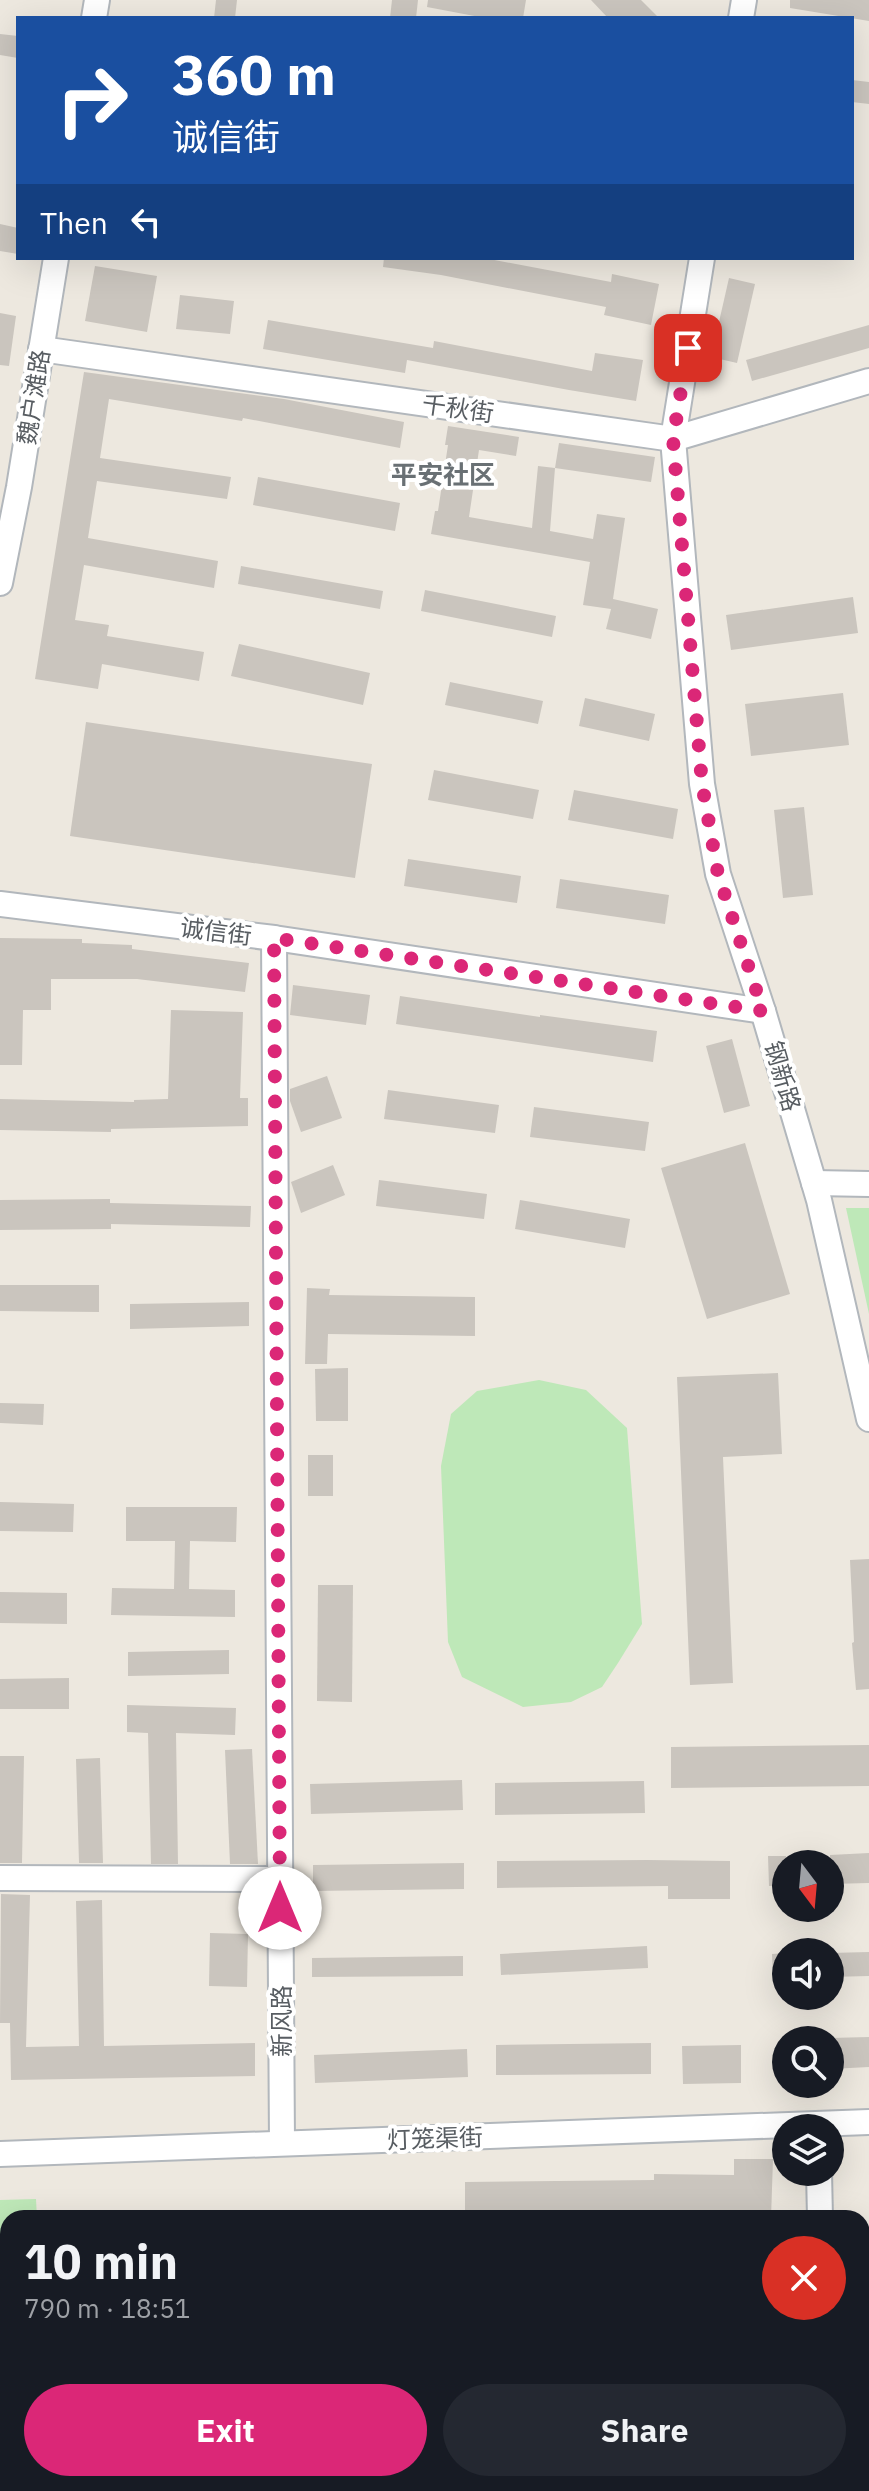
<!DOCTYPE html>
<meta charset="utf-8">
<style>
body{margin:0;font-family:"IBM Plex Sans","Noto Sans SC",sans-serif;background:#242831;color:#f1f3f6;height:100vh;display:flex;flex-direction:column;font-size:30px;white-space:nowrap}
*{box-sizing:border-box;margin:0}
p{font-size:26px;color:#9ea1a6}
.icon{flex:none;width:44px;height:44px;fill:none;stroke:currentColor;stroke-width:2;stroke-linecap:round;stroke-linejoin:round}
.map{position:relative;flex:1;overflow:hidden}
.side{position:absolute;left:0px;top:2210px;width:870px;height:282px;display:flex;flex-direction:column;background:#171b24;border-radius:24px 24px 0 0;box-shadow:0 8px 32px #0002}
.side>*{flex:none}
.top-card{position:absolute;left:16px;top:16px;width:838px;height:244px;border-radius:0px;box-shadow:0 8px 32px #0002;background:#1a4fa0;color:#fff;overflow:hidden}
.needle{width:52px;rotate:164deg}
.buttons{position:absolute;left:772px;top:1850px;display:grid;gap:16px}
.buttons a{display:grid;place-items:center;width:72px;height:72px;border-radius:50%;background:#171b24;box-shadow:0 8px 32px #0002;font-size:40px}
.pin{position:absolute;display:grid;place-items:center;width:68px;height:68px;color:#fff;margin:-34px;border-radius:16px;box-shadow:0 4px 12px #0006}
.me{position:absolute;width:88px;margin:-44px;rotate:0deg;stroke-linejoin:round;filter:drop-shadow(0 0 6px #0008)}
.turn{display:flex;align-items:center;gap:28px;height:168px;padding:0 24px;font-size:36px}
.turn .icon{width:104px;height:104px;stroke-width:2.5}
.turn b{display:block;font-size:56px;line-height:68px}
.then{display:flex;align-items:center;height:76px;padding:0 24px;background:#0003;gap:16px;font-size:30px}
.round{display:grid;place-items:center;flex:none;width:84px;height:84px;border-radius:42px;background:#242831}
.headline{display:flex;align-items:center;justify-content:space-between;height:136px;padding:0 24px}
h1{font-size:48px;font-weight:800;line-height:60px}
.action{display:flex;gap:16px;margin-top:auto;padding:16px 24px}
.action a{flex:1;height:92px;border-radius:48px;background:#db2777;color:#fff;font-size:32px;font-weight:800;line-height:92px;text-align:center}
.action a+a{background:#242831;color:#f1f3f6}
.map>svg:first-child{display:block}
.green{fill:#bee8b8}
.building{fill:#cac5be}
.lines{fill:none;stroke-linecap:round;stroke-linejoin:round}
.minor-casing{stroke:#b2b7bc;stroke-width:28}
.minor{stroke:#fff;stroke-width:24}
.route{stroke:#db2777;stroke-width:14;stroke-dasharray:0 25.2}
.labels{text-anchor:middle;dominant-baseline:central;stroke-width:8;stroke-linejoin:round;paint-order:stroke}
.street-label{font-size:24px;fill:#585d62;stroke:#fff}
.neighbourhood-label{font-size:26px;font-weight:bold;fill:#697074;stroke:#fff}
</style>
<div class="map">
<svg width="869" height="2491" viewBox="0 0 869 2491">
<rect width="100%" height="100%" fill="#ede8df"/>
<g class="green">
<path d="M846,1208H869V1314Z"/>
<path d="M539,1380L586,1390L627,1428L642,1624L618,1663L602,1687L571,1702L523,1707L462,1677L448,1642L441,1466L451,1414L477,1391Z"/>
<path d="M36,2199L37,2218H8V2253H0V2200Z"/>
<path d="M282,2484H558L559,2491H279Z"/>
</g>
<g class="building">
<path d="M216,0H237L235,18H214Z"/>
<path d="M392,0H418L416,18H390Z"/>
<path d="M428,0H526L523,18H485L427,7Z"/>
<path d="M591,0H641L659,18H608Z"/>
<path d="M790,0H869V21L790,8Z"/>
<path d="M0,34L18,36V58L0,55Z"/>
<path d="M852,80L869,82V104L852,102Z"/>
<path d="M0,224L18,228V254L0,251Z"/>
<path d="M384,258H484L611,282L612,274L659,284L651,325L604,315L606,307L441,275L383,267Z"/>
<path d="M95,266L157,276L147,332L85,321Z"/>
<path d="M729,278L755,284L737,363L711,357Z"/>
<path d="M180,295L234,301L230,334L176,329Z"/>
<path d="M0,313L16,316L9,366L0,365Z"/>
<path d="M268,320L433,348L434,341L592,371L595,353L643,360L636,401L569,390L407,360L405,373L263,349Z"/>
<path d="M869,325V348L752,381L746,360Z"/>
<path d="M84,372L284,399L404,422L400,448L243,418L242,421L109,399L100,458L231,477L227,499L97,481L88,538L218,561L214,588L84,565L75,620L109,625L107,636L204,652L199,681L102,664L98,689L35,679Z"/>
<path d="M448,426L519,437L516,456L479,450L469,517L532,528L538,466L555,468L550,531L593,539L597,514L625,518L613,599L658,609L651,639L606,629L611,609L583,605L590,562L431,534L435,511H438L448,445H445Z"/>
<path d="M559,443L655,457L651,482L555,468Z"/>
<path d="M258,477L400,503L395,531L253,505Z"/>
<path d="M241,566L383,591L380,609L238,584Z"/>
<path d="M425,590L556,616L552,637L421,611Z"/>
<path d="M853,597L858,633L731,650L726,615Z"/>
<path d="M239,644L370,673L363,705L231,676Z"/>
<path d="M450,682L543,701L538,724L445,705Z"/>
<path d="M843,693L849,745L751,756L745,704Z"/>
<path d="M585,698L655,714L649,741L579,726Z"/>
<path d="M86,722L372,764L355,878L70,836Z"/>
<path d="M434,770L539,790L533,819L428,800Z"/>
<path d="M574,790L678,809L673,839L568,820Z"/>
<path d="M804,807L813,895L783,898L774,810Z"/>
<path d="M408,859L521,876L517,903L404,886Z"/>
<path d="M560,879L669,895L665,924L556,908Z"/>
<path d="M0,938L82,939V943L132,945V949L249,963L245,992L137,979H51V1010H23L22,1065H0Z"/>
<path d="M293,985L370,995L366,1025L290,1015Z"/>
<path d="M400,996L540,1017V1015L657,1031L653,1062L396,1024Z"/>
<path d="M171,1010L243,1012L240,1098H248V1126L111,1129V1132L0,1130V1099L134,1102V1100L168,1099Z"/>
<path d="M732,1039L750,1106L724,1113L706,1046Z"/>
<path d="M327,1076L342,1118L301,1132L290,1101V1089Z"/>
<path d="M388,1090L499,1105L495,1133L384,1119Z"/>
<path d="M534,1107L649,1122L645,1151L530,1137Z"/>
<path d="M745,1143L790,1294L707,1319L661,1168Z"/>
<path d="M333,1165L345,1195L301,1213L291,1182Z"/>
<path d="M379,1180L487,1194L484,1219L376,1206Z"/>
<path d="M110,1199V1203L251,1206L250,1227L111,1224V1229L0,1230V1200Z"/>
<path d="M520,1200L630,1219L625,1248L515,1229Z"/>
<path d="M0,1285H99V1312L0,1311Z"/>
<path d="M307,1288L330,1289L329,1295L475,1297V1336L328,1334L327,1364H305Z"/>
<path d="M249,1302V1326L130,1329V1304Z"/>
<path d="M348,1368V1421H316L315,1369Z"/>
<path d="M778,1373L782,1454L723,1457L733,1683L690,1685L677,1377Z"/>
<path d="M0,1403L44,1404L43,1425L0,1423Z"/>
<rect x="308" y="1455" width="25" height="41"/>
<path d="M0,1502L74,1504L73,1532L0,1531Z"/>
<path d="M126,1507H237L236,1542L190,1541L189,1589L235,1590V1617L111,1615L112,1588L174,1589L175,1541H126Z"/>
<path d="M869,1559V1689L856,1690L852,1643L854,1642L850,1560Z"/>
<path d="M318,1585H353L352,1702L317,1701Z"/>
<path d="M0,1592L67,1593V1624L0,1623Z"/>
<path d="M229,1650V1674L128,1676V1652Z"/>
<path d="M69,1678V1709H0V1679Z"/>
<path d="M127,1705L236,1708L235,1735L176,1733L178,1864H151L148,1733L127,1732Z"/>
<path d="M869,1745V1786L671,1788V1747Z"/>
<path d="M252,1749L258,1864H230L225,1750Z"/>
<path d="M0,1756H24L22,1863H0Z"/>
<path d="M100,1758L103,1863H79L76,1759Z"/>
<path d="M462,1780L463,1810L311,1814L310,1784Z"/>
<path d="M644,1781L645,1813L495,1815V1783Z"/>
<path d="M869,1853V1883L830,1884V1855Z"/>
<path d="M768,1856H786V1885L769,1886Z"/>
<path d="M647,1860L730,1861V1899H668V1886L497,1888V1861Z"/>
<path d="M464,1863V1889L313,1891V1865Z"/>
<path d="M1,1894L30,1895L26,2047L79,2046L76,1901L102,1900L104,2046L255,2043V2076L11,2080L10,2023H0Z"/>
<path d="M210,1933L248,1934L247,1987L209,1986Z"/>
<path d="M647,1946L648,1968L501,1975L500,1954Z"/>
<path d="M869,1952V1976L830,1977V1953Z"/>
<path d="M786,1953V1978H773L772,1954Z"/>
<path d="M463,1956V1976L312,1977V1958Z"/>
<path d="M869,2037V2067L830,2069V2038Z"/>
<path d="M651,2043V2074L496,2075V2045Z"/>
<path d="M741,2045V2083L683,2084L682,2046Z"/>
<path d="M467,2049L468,2077L315,2083L314,2055Z"/>
<path d="M734,2159H773L771,2218H653V2213L465,2215V2182L654,2180V2174L734,2175Z"/>
</g>
<g class="lines">
<defs>
<g id="minor">
<path d="M94,18L97,0"/>
<path d="M741,18L744,0"/>
<path d="M702,258L673,439L702,784L718,874L763,1011L819,1200L869,1419"/>
<path d="M41,349L673,439L869,381"/>
<path d="M0,583L19,487L56,258"/>
<path d="M0,904L274,938L763,1011"/>
<path d="M274,938L282,2143"/>
<path d="M814,1183L869,1184"/>
<path d="M0,1878L280,1879"/>
<path d="M0,2154L869,2122"/>
<path d="M819,2172L820,2218"/>
<path d="M832,2484V2491"/>
</g>
</defs>
<use href="#minor" class="minor-casing"/>
<use href="#minor" class="minor"/>
</g>
<g class="lines">
<path class="route" d="M280,1908L274,938L763,1011L718,874L702,784L673,439L688,348"/>
</g>
<g class="labels">
<g class="street-label">
<text transform="translate(33 397) rotate(-81)">魏户滩路</text>
<text transform="translate(458 408) rotate(8)">千秋街</text>
<text transform="translate(216 931) rotate(7)">诚信街</text>
<text transform="translate(783 1076) rotate(74)">钢新路</text>
<text transform="translate(281 2021) rotate(-90)">新风路</text>
<text transform="translate(435 2138) rotate(-2)">灯笼渠街</text>
</g>
<g class="neighbourhood-label">
<text x="443" y="474">平安社区</text>
</g>
</g>
</svg>
<div class="buttons">
<a><svg class="needle" viewBox="-14 -14 28 28"><path d="M0-13l5 13h-10z" fill="#e53935"/><path d="M0 13l5-13h-10z" fill="#9ea1a6"/></svg></a>
<a><svg class="icon" aria-label="sound" viewBox="0 0 24 24"><path d="M4 9h4l5-4v14l-5-4H4zM17 9q2 3 0 6"/></svg></a>
<a><svg class="icon" aria-label="search" viewBox="0 0 24 24"><circle cx="10" cy="10" r="6"/><path d="M15 15l6 6"/></svg></a>
<a><svg class="icon" aria-label="layers" viewBox="0 0 24 24"><path d="M12 4l9 5-9 5-9-5zM3 14l9 5 9-5"/></svg></a>
</div>
<div class="pin" style="left:688px;top:348px;background:#d93025"><svg class="icon" aria-label="arrive" viewBox="0 0 24 24"><path d="M6 21V4h12l-3 4 3 4H6"/></svg></div>
<svg class="me" style="left:280px;top:1908px" viewBox="-20 -20 40 40"><circle r="19" fill="#fff"/><path d="M0-13L10 11 0 6-10 11z" fill="#db2777"/></svg>
<div class="top-card">
<div class="turn"><svg class="icon" aria-label="right" viewBox="0 0 24 24"><path d="M7 20v-9h11M14 6l5 5-5 5"/></svg><div><b>360 m</b>诚信街</div></div>
<div class="then">Then<svg class="icon" aria-label="left" viewBox="0 0 24 24"><path d="M17 20v-9H6M10 6l-5 5 5 5"/></svg></div>
</div>
<section class="side">
<div class="headline"><div><h1>10 min</h1><p>790 m · 18:51</p></div><a class="round" style="background:#d93025;color:#fff"><svg class="icon" aria-label="close" viewBox="0 0 24 24"><path d="M6 6l12 12M18 6L6 18"/></svg></a></div>
<div class="action"><a>Exit</a><a>Share</a></div>
</section>
</div>
